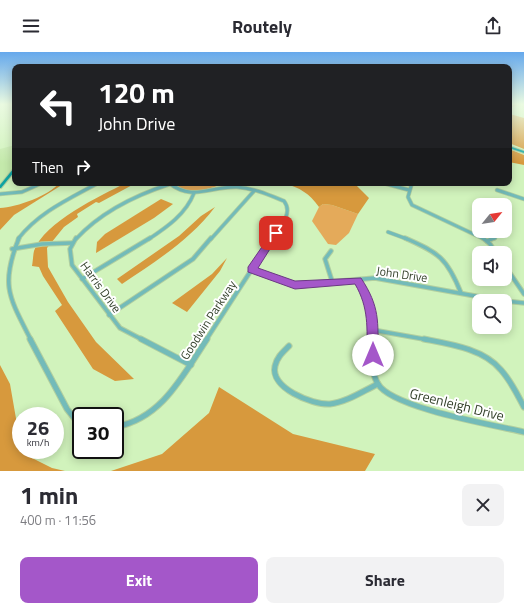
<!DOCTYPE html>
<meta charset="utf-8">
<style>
body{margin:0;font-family:"Titillium Web",sans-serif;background:#f2f2f3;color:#2b2b33;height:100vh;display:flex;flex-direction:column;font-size:15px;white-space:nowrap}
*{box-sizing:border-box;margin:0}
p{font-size:13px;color:#7c7c81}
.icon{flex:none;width:22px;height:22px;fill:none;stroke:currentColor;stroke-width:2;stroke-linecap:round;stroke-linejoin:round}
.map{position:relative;height:419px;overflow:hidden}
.sheet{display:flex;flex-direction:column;background:#fff;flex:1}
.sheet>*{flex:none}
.banner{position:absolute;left:12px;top:12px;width:500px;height:122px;border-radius:8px;box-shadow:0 2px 10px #0003;background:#202124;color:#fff;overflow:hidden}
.needle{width:26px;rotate:60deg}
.buttons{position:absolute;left:472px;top:146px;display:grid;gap:8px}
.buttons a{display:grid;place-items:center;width:40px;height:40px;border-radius:8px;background:#fff;box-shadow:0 2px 10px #0003;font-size:20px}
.speed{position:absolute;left:12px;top:355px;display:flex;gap:8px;font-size:20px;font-weight:700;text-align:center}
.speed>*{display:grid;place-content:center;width:52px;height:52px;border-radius:50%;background:#fff;box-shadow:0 2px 10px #0003;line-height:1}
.speed small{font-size:10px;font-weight:400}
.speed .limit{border:2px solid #111;border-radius:6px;background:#fff;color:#111}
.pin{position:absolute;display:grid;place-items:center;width:34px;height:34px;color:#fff;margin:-17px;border-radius:8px;box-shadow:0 2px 6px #0006}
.me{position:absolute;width:44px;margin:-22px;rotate:0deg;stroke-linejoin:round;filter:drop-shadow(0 0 3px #0008)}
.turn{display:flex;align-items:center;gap:14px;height:84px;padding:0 20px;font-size:18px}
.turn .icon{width:52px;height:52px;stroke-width:2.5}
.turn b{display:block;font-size:28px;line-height:34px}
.then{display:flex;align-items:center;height:38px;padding:0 20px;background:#0003;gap:8px;font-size:15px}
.round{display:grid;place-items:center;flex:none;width:42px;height:42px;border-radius:8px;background:#f2f2f3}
.headline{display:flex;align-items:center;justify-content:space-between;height:68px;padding:0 20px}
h1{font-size:24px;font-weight:700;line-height:30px}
.cta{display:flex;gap:8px;margin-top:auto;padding:8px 20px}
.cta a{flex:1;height:46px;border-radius:8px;background:#a457c9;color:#fff;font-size:16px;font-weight:700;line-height:46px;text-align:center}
.cta a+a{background:#f2f2f3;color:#2b2b33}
header{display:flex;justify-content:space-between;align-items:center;height:52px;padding:0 20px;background:#fff;font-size:18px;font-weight:700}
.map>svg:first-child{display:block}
.built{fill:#c4e9ab}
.green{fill:#e4aa5a}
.forest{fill:#d7993d}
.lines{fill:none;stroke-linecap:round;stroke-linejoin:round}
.street-far2-casing{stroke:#b2cf9f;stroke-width:4.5}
.street-far1-casing{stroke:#b2cf9f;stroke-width:5.5}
.street-casing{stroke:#b2cf9f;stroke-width:7}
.secondary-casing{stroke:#b2cf9f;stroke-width:2}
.street-far2{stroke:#73bbb9;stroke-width:3}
.street-far1{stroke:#73bbb9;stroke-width:3.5}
.street{stroke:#73bbb9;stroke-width:5}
.secondary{fill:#0fa4a3;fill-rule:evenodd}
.route{fill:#a457c9;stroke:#6b3983}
.labels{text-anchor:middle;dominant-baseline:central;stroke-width:4;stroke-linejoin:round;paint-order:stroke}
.street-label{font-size:12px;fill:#34412b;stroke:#fff}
.near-street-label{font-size:14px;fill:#34412b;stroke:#fff}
</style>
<header><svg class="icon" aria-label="menu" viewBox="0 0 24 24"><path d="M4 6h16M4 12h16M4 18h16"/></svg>Routely<svg class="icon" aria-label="share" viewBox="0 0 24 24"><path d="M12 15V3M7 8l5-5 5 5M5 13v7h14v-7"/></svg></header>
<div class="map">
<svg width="524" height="419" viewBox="0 0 524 419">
<rect width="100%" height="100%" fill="#d1f3bc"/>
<path class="built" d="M15,93V115L0,134V97Z"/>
<g class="green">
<path d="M174,131H223C210,138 186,144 174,131Z"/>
<path d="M323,152L332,153L358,162L349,181L336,193L328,192L312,169L319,155Z"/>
</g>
<g class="forest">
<path d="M509,52H521L510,56V62L524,66V97L509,91Z"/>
<path d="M509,97L524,103V113L509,110Z"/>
<path d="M59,131H65L14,163L0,178V156C17,155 49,144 59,131Z"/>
<path d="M126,131H136L99,151L96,150L77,162L78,165L64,175L47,196L48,215L68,250L96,290L134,327L115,329L93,317L55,259L62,253L43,224L39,215L32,214C33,209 33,203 34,199C44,170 100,144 126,131Z"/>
<path d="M284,131H354L369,146L358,162L332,153L323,152L319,155C309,141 300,136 284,131Z"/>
<path d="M161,147L173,152L154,166L96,201L97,190L105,182Z"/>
<path d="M215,155C190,188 156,209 122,232L117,227L179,184L201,164Z"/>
<path d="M227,206L220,219L187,260L172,251L212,222Z"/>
<path d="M0,313L10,332L22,401L52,416L65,419H0Z"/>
<path d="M219,335L293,382L375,402L365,419H111L162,402L209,361Z"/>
</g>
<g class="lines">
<defs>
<g id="street-far2">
<path d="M169,131C193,150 210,134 237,135C253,136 269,143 284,149C294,162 279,176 271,187"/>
<path d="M383,131L409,138"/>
<path d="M412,131L408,145L412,153L484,187"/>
<path d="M497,138L524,147"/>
<path d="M0,142L22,140L42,131"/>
<path d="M388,180L407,187"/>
<path d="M18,187C39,160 69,147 98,131"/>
<path d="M76,187C100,161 136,143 170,132"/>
<path d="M149,187C167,175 186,162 194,141"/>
<path d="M211,187L254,139"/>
<path d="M491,187L495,186L499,179"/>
</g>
<g id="street-far1">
<path d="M19,186C0,233 9,245 31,288"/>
<path d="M76,186L70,197L72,213L120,276L143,288"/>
<path d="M405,186C439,201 447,206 461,241"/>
<path d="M483,186L490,192L496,201"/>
<path d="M487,189L494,186"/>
<path d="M12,197L42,192L72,191"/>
<path d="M331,199L325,207L332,229"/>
<path d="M505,214L524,242"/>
<path d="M252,218L295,233L375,226L503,249"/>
<path d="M82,227L150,186"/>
<path d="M357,228C372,253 372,259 372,288"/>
<path d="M505,249L524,251"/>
<path d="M109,263L193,207L211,186"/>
<path d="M373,278L429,288"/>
<path d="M206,288L272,186"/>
</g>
<g id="street">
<path d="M30,287L67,357L75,367L81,370"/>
<path d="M141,287L191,313"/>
<path d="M372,287C373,301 370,319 378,332C392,356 494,373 524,380"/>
<path d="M424,287C450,292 484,297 501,318C511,329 517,342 524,355"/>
<path d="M289,294C283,300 277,305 275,314C270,336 312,353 330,352C347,350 363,339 378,332"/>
<path d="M115,375C162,367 183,323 207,287"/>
</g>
<g id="secondary">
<path d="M509,94L524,99V101L509,96Z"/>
<path d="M14,116H15V119L1,136H0V133Z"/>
</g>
</defs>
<use href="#street-far2" class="street-far2-casing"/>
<use href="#street-far1" class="street-far1-casing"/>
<use href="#street" class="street-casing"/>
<use href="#secondary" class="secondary-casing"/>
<use href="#street-far2" class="street-far2"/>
<use href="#street-far1" class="street-far1"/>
<use href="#street" class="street"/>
<use href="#secondary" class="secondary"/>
</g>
<linearGradient id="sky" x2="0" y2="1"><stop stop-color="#65a8ec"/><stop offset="0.47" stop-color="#eafae1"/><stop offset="1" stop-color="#eafae1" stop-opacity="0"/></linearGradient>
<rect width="524" height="111" fill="url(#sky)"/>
<path class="route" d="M276,178L280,181L258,216L295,229L361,226C380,255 378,269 378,303L377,307L373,308L369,307L367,303C367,276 369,256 355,232L295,237L248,220V215L273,179Z"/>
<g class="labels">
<g class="street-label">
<text transform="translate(402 222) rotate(8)">John Drive</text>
<text transform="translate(101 235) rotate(54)">Harris Drive</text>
<text transform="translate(208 268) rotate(-57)">Goodwin Parkway</text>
</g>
<g class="near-street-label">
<text transform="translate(457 352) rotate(14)">Greenleigh Drive</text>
</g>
</g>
</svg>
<div class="buttons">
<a><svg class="needle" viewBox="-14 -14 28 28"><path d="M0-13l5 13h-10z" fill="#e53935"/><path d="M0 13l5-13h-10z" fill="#7c7c81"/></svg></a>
<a><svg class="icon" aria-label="sound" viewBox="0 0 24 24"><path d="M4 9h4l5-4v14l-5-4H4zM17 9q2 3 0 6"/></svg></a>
<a><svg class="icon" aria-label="search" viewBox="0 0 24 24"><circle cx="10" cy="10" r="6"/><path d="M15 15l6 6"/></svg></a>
</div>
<div class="speed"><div>26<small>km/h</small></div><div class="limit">30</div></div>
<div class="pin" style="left:276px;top:181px;background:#d93025"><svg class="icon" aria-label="arrive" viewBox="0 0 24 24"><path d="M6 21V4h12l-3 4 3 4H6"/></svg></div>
<svg class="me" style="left:373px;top:303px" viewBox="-20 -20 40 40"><circle r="19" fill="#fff"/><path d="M0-13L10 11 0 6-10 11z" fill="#a457c9"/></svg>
<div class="banner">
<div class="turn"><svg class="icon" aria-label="left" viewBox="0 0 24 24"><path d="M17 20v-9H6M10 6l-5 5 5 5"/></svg><div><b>120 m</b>John Drive</div></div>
<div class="then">Then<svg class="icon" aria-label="right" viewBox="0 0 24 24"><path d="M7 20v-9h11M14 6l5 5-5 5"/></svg></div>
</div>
</div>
<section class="sheet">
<div class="headline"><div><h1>1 min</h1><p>400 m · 11:56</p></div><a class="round"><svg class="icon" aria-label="close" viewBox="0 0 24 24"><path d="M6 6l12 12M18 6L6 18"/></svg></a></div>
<div class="cta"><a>Exit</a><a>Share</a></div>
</section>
